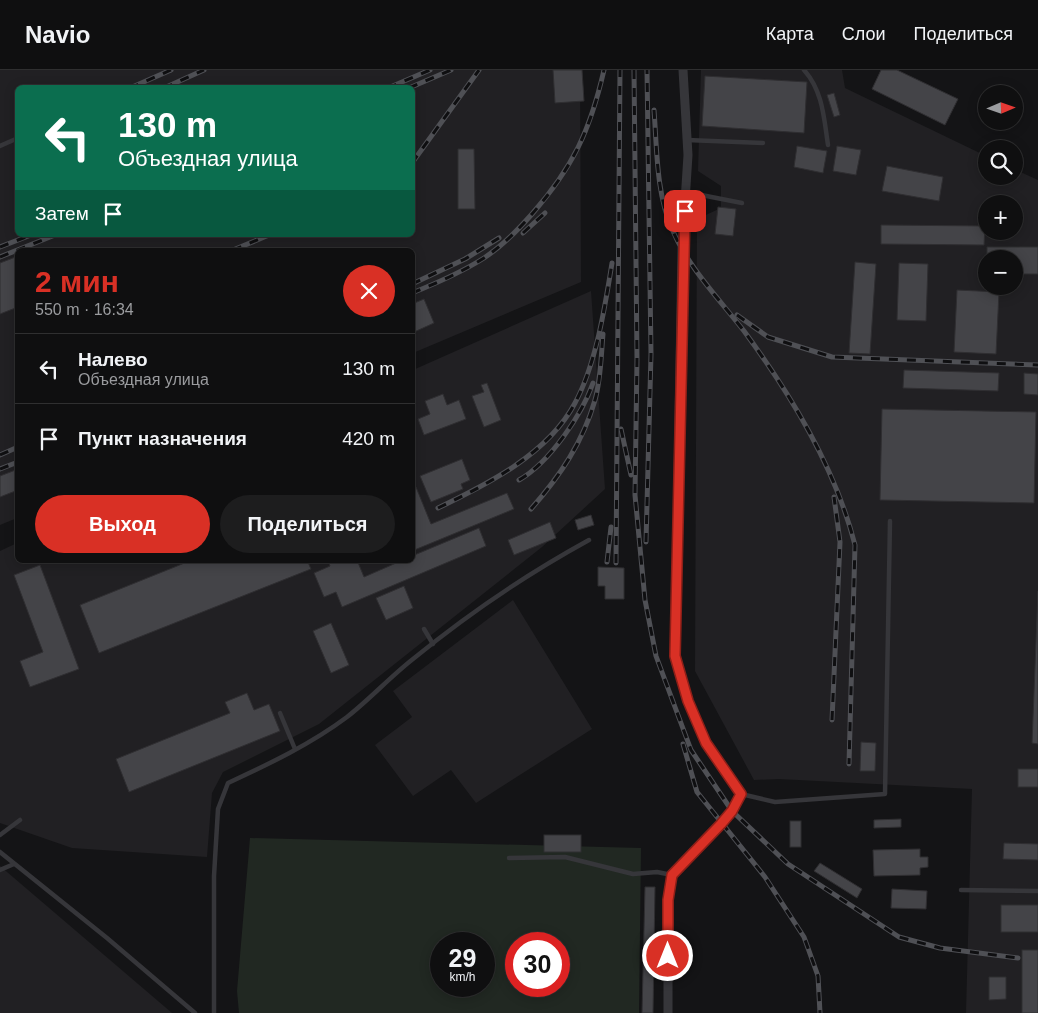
<!DOCTYPE html>
<html lang="ru">
<meta charset="utf-8">
<style>
body{margin:0;font-family:Helvetica,sans-serif;background:#1d1d1e;color:#f1f3f6;height:100vh;display:flex;flex-direction:column;font-size:19px;white-space:nowrap}
*{box-sizing:border-box;margin:0}
p{font-size:16px;color:#9b9c9f}
.icon{flex:none;width:28px;height:28px;fill:none;stroke:currentColor;stroke-width:2;stroke-linecap:round;stroke-linejoin:round}
.map{position:relative;flex:1;overflow:hidden}
.drawer{position:absolute;left:15px;top:178px;width:400px;height:315px;display:flex;flex-direction:column;background:#0f0f10;border-radius:8px;box-shadow:0 2px 12px #0003,0 0 0 1px #2f2f30}
.drawer>*{flex:none}
.hud{position:absolute;left:15px;top:15px;width:400px;height:152px;border-radius:8px;box-shadow:0 2px 12px #0003,0 0 0 1px #2f2f30;background:#0b6e4f;color:#fff;overflow:hidden}
.needle{width:32px;rotate:88deg}
.controls{position:absolute;left:978px;top:15px;display:grid;gap:10px}
.controls a{display:grid;place-items:center;width:45px;height:45px;border-radius:50%;background:#0f0f10;box-shadow:0 2px 12px #0003,0 0 0 1px #2f2f30;font-size:25px}
.speed{position:absolute;left:430px;top:862px;display:flex;gap:10px;font-size:25px;font-weight:700;text-align:center}
.speed>*{display:grid;place-content:center;width:65px;height:65px;border-radius:50%;background:#0f0f10;box-shadow:0 2px 12px #0003,0 0 0 1px #2f2f30;line-height:1}
.speed small{font-size:12px;font-weight:400}
.speed .limit{border:8px solid #d22;background:#fff;color:#111}
.pin{position:absolute;display:grid;place-items:center;width:42px;height:42px;color:#fff;margin:-21px;border-radius:10px;box-shadow:0 2px 8px #0006}
.me{position:absolute;width:55px;margin:-28px;rotate:0deg;stroke-linejoin:round;filter:drop-shadow(0 0 4px #0008)}
.turn{display:flex;align-items:center;gap:18px;height:105px;padding:0 20px;font-size:22px}
.turn .icon{width:65px;height:65px;stroke-width:2.5}
.turn b{display:block;font-size:35px;line-height:42px}
.then{display:flex;align-items:center;height:48px;padding:0 20px;background:#0003;gap:10px;font-size:19px}
.round{display:grid;place-items:center;flex:none;width:52px;height:52px;border-radius:26px;background:#1d1d1e}
.head{display:flex;align-items:center;justify-content:space-between;height:85px;padding:0 20px}
h1{font-size:30px;font-weight:700;line-height:38px;color:#d93025}
.button{display:flex;gap:10px;margin-top:auto;padding:10px 20px}
.button a{flex:1;height:58px;border-radius:30px;background:#d93025;color:#fff;font-size:20px;font-weight:700;line-height:58px;text-align:center}
.button a+a{background:#1d1d1e;color:#f1f3f6}
ul{padding:0;list-style:none}
li{display:flex;align-items:center;gap:15px;height:70px;padding:0 20px;border-top:1px solid #2f2f30}
li div{flex:1}
li b{display:block;font-size:19px}
li em{font-style:normal}
header{display:flex;align-items:center;gap:30px;box-sizing:border-box;height:70px;padding:0 25px;background:#0f0f10;border-bottom:1px solid #2f2f30}
header strong{font-size:24px}
nav{display:flex;gap:28px;margin-inline-start:auto;font-size:18px}
.map>svg:first-child{display:block}
.built{fill:#212023;fill-rule:evenodd}
.green{fill:#212822;fill-rule:evenodd}
.building{fill:#444448;stroke:#2f2e31}
.lines{fill:none;stroke-linecap:round;stroke-linejoin:round}
.service{stroke:#36363a;stroke-width:4.5}
.minor{stroke:#36363a;stroke-width:9}
.rail-casing{stroke:#4f5055;stroke-width:5}
.rail{stroke:#0f0f11;stroke-width:3;stroke-dasharray:9;stroke-linecap:butt}
.route-casing{stroke:#8d1f18;stroke-width:12}
.route{stroke:#d93025;stroke-width:9}
</style>
<header>
<strong>Navio</strong>
<nav><a>Карта</a><a>Слои</a><a>Поделиться</a></nav>
</header>
<div class="map">
<svg width="1038" height="943" viewBox="0 0 1038 943">
<rect width="100%" height="100%" fill="#141416"/>
<g class="built">
<path d="M0,0H580L581,212L413,283L412,180H18L17,448L0,455ZM18,18H412V165H18Z"/>
<path d="M701,0H842L845,18L986,86V106H1014V99L1038,110V943H966L972,719L779,709L754,710L695,601L697,149L721,138V116L698,101ZM986,134H1014V161H986ZM986,189H1014V216H986Z"/>
<path d="M591,221L605,419L542,477L319,654L223,702L212,723L207,787L72,778L0,753V481L17,473L18,490H412L413,300Z"/>
<path d="M513,530L592,659L476,733L451,700L413,726L375,675L412,647L393,621Z"/>
<path d="M0,796L172,943H0Z"/>
</g>
<path class="green" d="M250,768L641,778L639,943H239L237,921ZM441,874H484V916H441ZM516,874H559V916H516Z"/>
<g class="building">
<path d="M553,0H582L584,31L555,33Z"/>
<path d="M881,0H897L958,29L945,55L872,19Z"/>
<path d="M705,6L807,12L804,63L702,56Z"/>
<path d="M834,23L840,45L834,47L827,25Z"/>
<path d="M797,76L827,81L823,103L794,97Z"/>
<path d="M837,76L861,80L856,105L833,101Z"/>
<path d="M458,79H474L475,139H458Z"/>
<path d="M887,96L943,107L939,131L882,121Z"/>
<path d="M718,137L736,139L733,166L715,164Z"/>
<path d="M881,155L985,156L984,175L881,174Z"/>
<path d="M987,177H1038V204H1014V189H987Z"/>
<path d="M18,186V237L0,244V193Z"/>
<path d="M855,192L876,194L870,284L849,283Z"/>
<path d="M899,193L928,194L926,251L897,250Z"/>
<path d="M957,220L999,222L996,284L954,282Z"/>
<path d="M424,229L434,253L412,263V234Z"/>
<path d="M904,300L999,303L998,321L903,318Z"/>
<path d="M1024,303L1038,304V325L1024,324Z"/>
<path d="M487,313L501,350L484,357L472,326L484,322L481,315Z"/>
<path d="M443,324L447,335L459,330L466,349L424,365L418,349L430,344L425,331Z"/>
<path d="M882,339L1036,342L1034,433L880,430Z"/>
<path d="M462,389L470,410L461,414L463,419L431,432L420,406Z"/>
<path d="M18,399V420L0,427V406Z"/>
<path d="M416,417L431,454L507,423L514,439L412,481V419Z"/>
<path d="M591,445L594,455L578,460L575,450Z"/>
<path d="M550,452L556,468L514,485L508,470Z"/>
<path d="M479,458L486,476L342,537L336,522L324,527L314,503L330,496L328,490H357L364,507L403,490H412V486Z"/>
<path d="M192,490H307L311,499L99,583L80,535Z"/>
<path d="M40,495L79,599L30,617L20,591L43,582L14,505Z"/>
<path d="M598,497L624,498V529H605V516H598Z"/>
<path d="M404,516L413,538L386,550L376,528Z"/>
<path d="M1038,521V674L1032,673Z"/>
<path d="M331,553L349,595L331,603L313,561Z"/>
<path d="M247,623L254,640L269,634L280,661L129,722L116,689L230,643L225,632Z"/>
<path d="M861,672L876,673L875,701H860Z"/>
<rect x="1018" y="699" width="20" height="18"/>
<path d="M901,749V757L874,758V750Z"/>
<rect x="790" y="751" width="11" height="26"/>
<rect x="544" y="765" width="37" height="17"/>
<path d="M1004,773L1038,774V790L1003,789Z"/>
<path d="M920,779V787H928V797L920,798V805L874,806L873,780Z"/>
<path d="M820,793L862,819L857,828L814,801Z"/>
<path d="M645,817H655L653,943H642Z"/>
<path d="M892,819L927,821L926,839L891,838Z"/>
<rect x="1001" y="835" width="37" height="27"/>
<rect x="1022" y="880" width="16" height="63"/>
<path d="M989,907H1006V929L989,930Z"/>
</g>
<g class="lines">
<g class="service">
<path d="M804,0C823,21 824,49 828,75"/>
<path d="M687,70L763,73"/>
<path d="M0,76L18,68"/>
<path d="M686,122L742,133"/>
<path d="M424,559L433,574"/>
<path d="M280,643L295,679"/>
<path d="M741,724L775,732L885,724L890,451"/>
<path d="M0,765L20,750"/>
<path d="M0,782L107,868L195,943"/>
<path d="M509,788L565,787L633,804L657,802L672,805"/>
<path d="M0,800L14,794"/>
<path d="M961,820L1038,821"/>
<path d="M214,943V806L218,739L228,713C269,694 311,674 347,647C370,629 390,607 413,589C468,544 527,504 589,470"/>
</g>
<path class="minor" d="M668,943V830L672,805L721,754L732,741L741,724L706,673L688,631L675,586L682,178L688,85L683,0"/>
<defs>
<g id="rail">
<path d="M634,0L637,289L635,425L645,530L656,586L691,680L732,741L788,794L899,867L940,878L1018,888"/>
<path d="M130,18L171,0"/>
<path d="M164,18L204,0"/>
<path d="M388,18L430,0"/>
<path d="M409,18L451,0"/>
<path d="M654,40C657,78 656,123 672,159C688,197 719,229 744,261C791,325 835,397 855,475L849,694"/>
<path d="M412,93L479,0"/>
<path d="M523,163L545,143"/>
<path d="M0,177L31,165"/>
<path d="M233,180L269,165"/>
<path d="M0,187L55,165"/>
<path d="M412,214L465,189L499,168"/>
<path d="M412,223C437,213 462,202 484,188C502,176 518,160 532,144C573,97 590,61 604,0"/>
<path d="M737,245L768,267L832,287L1038,295"/>
<path d="M621,359L631,405"/>
<path d="M0,385L18,377"/>
<path d="M0,399L18,392"/>
<path d="M519,410C549,393 582,345 593,313"/>
<path d="M438,438C488,414 548,384 575,333C596,294 605,237 612,193"/>
<path d="M531,439C560,406 583,372 595,330C601,309 601,286 603,264"/>
<path d="M646,472L651,284L647,0"/>
<path d="M607,492L611,457"/>
<path d="M616,493L620,0"/>
<path d="M832,650L840,472L834,427"/>
<path d="M683,674L697,722L765,807L804,867L818,906L820,943"/>
</g>
</defs>
<use href="#rail" class="rail-casing"/>
<use href="#rail" class="rail"/>
</g>
<g class="lines">
<defs>
<path id="route" d="M668,886V830L672,805L721,754L732,741L741,724L706,673L688,631L675,586L685,141"/>
</defs>
<use href="#route" class="route-casing"/>
<use href="#route" class="route"/>
</g>
</svg>
<div class="controls">
<a><svg class="needle" viewBox="-14 -14 28 28"><path d="M0-13l5 13h-10z" fill="#e53935"/><path d="M0 13l5-13h-10z" fill="#9b9c9f"/></svg></a>
<a><svg class="icon" aria-label="search" viewBox="0 0 24 24"><circle cx="10" cy="10" r="6"/><path d="M15 15l6 6"/></svg></a>
<a>+</a>
<a>−</a>
</div>
<div class="speed"><div>29<small>km/h</small></div><div class="limit">30</div></div>
<div class="pin" style="left:685px;top:141px;background:#d93025"><svg class="icon" aria-label="arrive" viewBox="0 0 24 24"><path d="M6 21V4h12l-3 4 3 4H6"/></svg></div>
<svg class="me" style="left:668px;top:886px" viewBox="-20 -20 40 40"><circle r="17" fill="#d93025" stroke="#fff" stroke-width="3"/><path d="M0-11L8 9 0 5-8 9z" fill="#fff"/></svg>
<div class="hud">
<div class="turn"><svg class="icon" aria-label="left" viewBox="0 0 24 24"><path d="M17 20v-9H6M10 6l-5 5 5 5"/></svg><div><b>130 m</b>Объездная улица</div></div>
<div class="then">Затем<svg class="icon" aria-label="arrive" viewBox="0 0 24 24"><path d="M6 21V4h12l-3 4 3 4H6"/></svg></div>
</div>
<section class="drawer">
<div class="head"><div><h1>2 мин</h1><p>550 m · 16:34</p></div><a class="round" style="background:#d93025;color:#fff"><svg class="icon" aria-label="close" viewBox="0 0 24 24"><path d="M6 6l12 12M18 6L6 18"/></svg></a></div>
<ul>
<li><svg class="icon" aria-label="left" viewBox="0 0 24 24"><path d="M17 20v-9H6M10 6l-5 5 5 5"/></svg><div><b>Налево</b><p>Объездная улица</p></div><em>130 m</em></li>
<li><svg class="icon" aria-label="arrive" viewBox="0 0 24 24"><path d="M6 21V4h12l-3 4 3 4H6"/></svg><div><b>Пункт назначения</b></div><em>420 m</em></li>
</ul>
<div class="button"><a>Выход</a><a>Поделиться</a></div>
</section>
</div>
